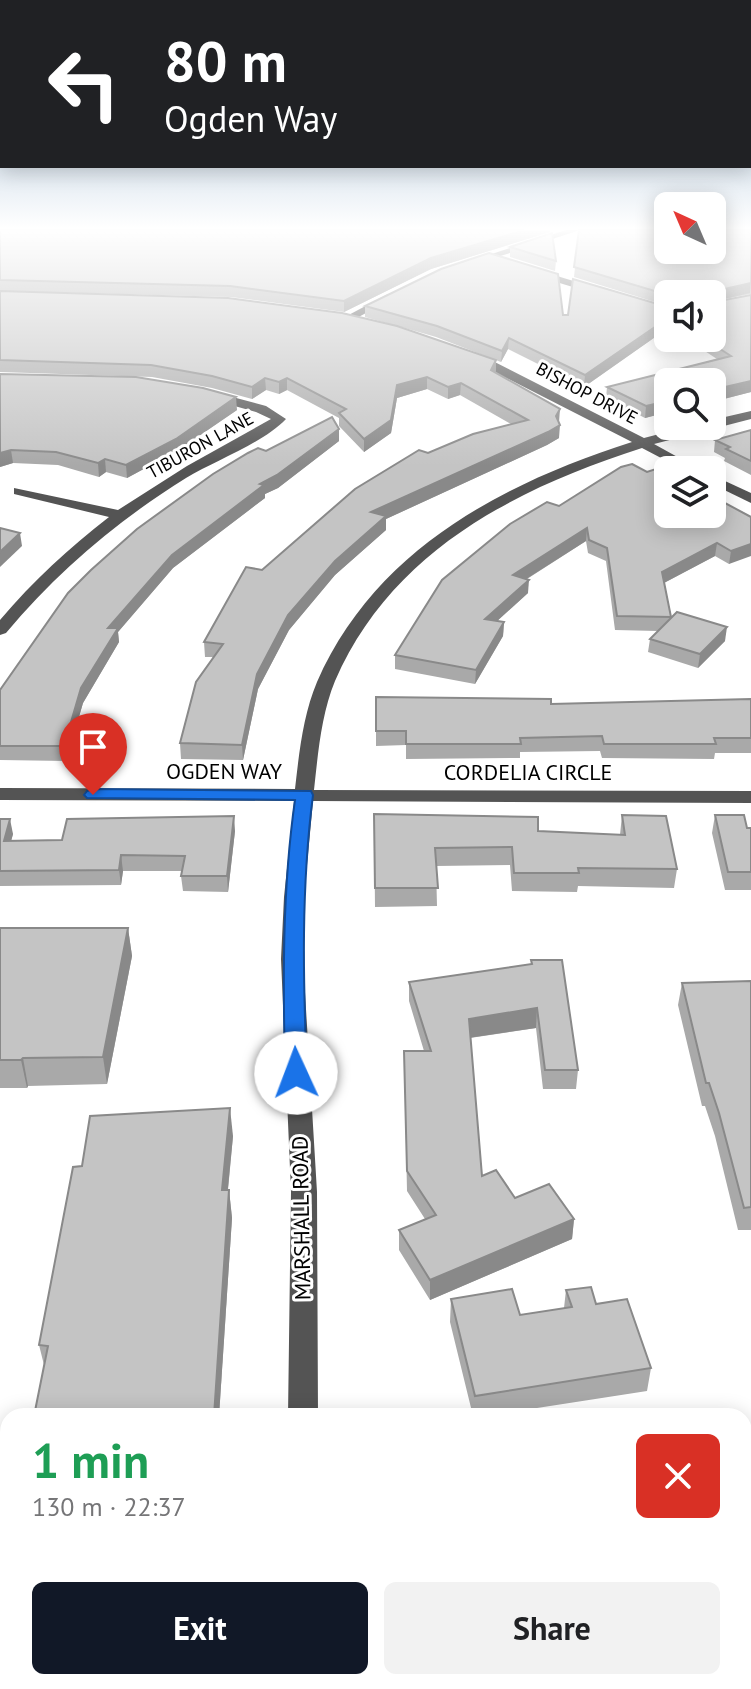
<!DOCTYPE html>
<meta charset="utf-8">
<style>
body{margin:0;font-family:"PT Sans",sans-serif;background:#f2f2f2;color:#202124;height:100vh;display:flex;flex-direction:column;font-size:30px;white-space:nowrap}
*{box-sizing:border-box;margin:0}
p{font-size:26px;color:#757577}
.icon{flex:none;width:44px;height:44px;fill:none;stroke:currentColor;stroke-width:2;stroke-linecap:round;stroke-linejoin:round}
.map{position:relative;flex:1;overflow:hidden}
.details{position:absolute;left:0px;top:1408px;width:752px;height:282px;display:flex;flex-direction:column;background:#fff;border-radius:24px 24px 0 0;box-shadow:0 4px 20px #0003}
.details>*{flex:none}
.top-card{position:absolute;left:0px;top:0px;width:752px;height:168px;box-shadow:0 4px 20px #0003;background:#202124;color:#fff;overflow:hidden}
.needle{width:52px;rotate:316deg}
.controls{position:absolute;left:654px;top:192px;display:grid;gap:16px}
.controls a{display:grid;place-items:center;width:72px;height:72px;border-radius:12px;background:#fff;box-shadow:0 4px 20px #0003;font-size:40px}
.pin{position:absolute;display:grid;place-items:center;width:68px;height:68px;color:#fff;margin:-82px -34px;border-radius:50% 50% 50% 0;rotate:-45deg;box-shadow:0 0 8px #0007}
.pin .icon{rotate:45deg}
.me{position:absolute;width:88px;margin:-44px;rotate:358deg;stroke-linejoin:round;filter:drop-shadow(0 0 6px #0008)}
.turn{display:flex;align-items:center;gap:28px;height:168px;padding:0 32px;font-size:36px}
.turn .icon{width:104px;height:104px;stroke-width:2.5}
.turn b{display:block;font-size:56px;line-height:68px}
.round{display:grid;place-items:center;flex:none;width:84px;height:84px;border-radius:12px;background:#f2f2f2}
.summary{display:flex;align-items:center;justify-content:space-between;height:136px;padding:0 32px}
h1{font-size:48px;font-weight:700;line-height:60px;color:#1e9e55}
.action{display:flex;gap:16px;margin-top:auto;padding:16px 32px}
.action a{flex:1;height:92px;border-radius:12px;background:#111827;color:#fff;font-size:32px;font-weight:700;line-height:92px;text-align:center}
.action a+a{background:#f2f2f2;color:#202124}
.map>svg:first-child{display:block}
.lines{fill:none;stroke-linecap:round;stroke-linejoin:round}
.major-casing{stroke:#dbdbdb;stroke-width:2}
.minor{fill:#545454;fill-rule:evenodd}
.major{fill:#000;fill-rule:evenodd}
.wall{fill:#a9a9a9}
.shaded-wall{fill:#898989}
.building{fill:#c4c4c4;stroke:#898989;stroke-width:2}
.route{fill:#1a73e8;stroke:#114b97;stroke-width:2}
.labels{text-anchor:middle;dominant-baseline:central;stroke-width:6;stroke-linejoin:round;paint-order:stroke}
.far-street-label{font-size:18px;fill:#000;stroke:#fff}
.street-label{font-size:22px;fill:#000;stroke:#fff}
</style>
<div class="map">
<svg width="751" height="1689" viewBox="0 0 751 1689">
<rect width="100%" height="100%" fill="#fff"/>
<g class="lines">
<defs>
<g id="major">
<rect x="0" y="1535" width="8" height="30"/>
<rect x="744" y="1536" width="7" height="30"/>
<rect x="744" y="1637" width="7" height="34"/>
<path d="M8,1658V1682H22L15,1689H0V1659Z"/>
</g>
</defs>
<use href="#major" class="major-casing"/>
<g class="minor">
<path d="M566,230H580L476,264L467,262Z"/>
<path d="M534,269L603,290L604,292L599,295L530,274L529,272Z"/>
<path d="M388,294L392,295V299L353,320L343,318Z"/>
<path d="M467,352H475L644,438L690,426H712V420L751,411V419L654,444L701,470H684L642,448C514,489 391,552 335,681C321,715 318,754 314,790L751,791V803L313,801L304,897L303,959L317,1192L318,1416H288L291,1192L281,959L284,897L294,801L0,800V788L295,789C299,754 303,715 317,682C375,550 501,484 632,442L467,358Z"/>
<path d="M210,391L266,406L286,419C263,443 216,460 186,478C117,521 58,571 6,633L0,635V620C33,581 69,548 109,517L14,494V488L118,510L187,466L271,419L256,412L206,398V392Z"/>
<path d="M712,475L751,493V503L712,484Z"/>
<rect x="287" y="1682" width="34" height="7"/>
</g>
<use href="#major" class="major"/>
</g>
<g class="wall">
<path d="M0,230L550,232L431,269L344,312L231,297L6,291L397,326L365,317V306L563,315L668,307V328L584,387L508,349L501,362L436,337L398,326L496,372L559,423V438L547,445L386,519V530L335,575L289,630L258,689L243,760L181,759L180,743L213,657H205L204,642L262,570L428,453L511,424L460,395L448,399L427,389L397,398L391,433L364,452L339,426V418L287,390L279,394L266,390L252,399L212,388L152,377L0,372Z"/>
<path d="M579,230H751V294L713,301L714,302L751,295V392L712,402V382H668V412L645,418L606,398L607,387L717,359L685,338H712L668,294V306L574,277Z"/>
<path d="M510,247L556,261L555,271L510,257Z"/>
<path d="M0,374L237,410L177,451L127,478L106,472L99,477L58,465L13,463L0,467Z"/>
<path d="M339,429V441L278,488L265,494V498L173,568L118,632L119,642L83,703L66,761L0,760V690L266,451Z"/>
<path d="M751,430V475L724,461L725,458L714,452L715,440Z"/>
<path d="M647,472L751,517L729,564L715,556L664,583L671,618L725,641L698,668L648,652L650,639L658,631L615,630L606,561L588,553L586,541L527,579L528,593L497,621L504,622L503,636L475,684L395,669V655L559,506Z"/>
<path d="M376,697L551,704L751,699V753H715L714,759L602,758L600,751L520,752V758L406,759V745L376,746Z"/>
<path d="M374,814L538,831L620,835L622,815L677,869L674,888L578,886L577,892L512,891L510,865L436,866L437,906L375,907Z"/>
<path d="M715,815L747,828H751V890H725L712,833Z"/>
<path d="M0,819L13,834L11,841L62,840L235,831L228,892L183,891L181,876L182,871H123L121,885L0,886Z"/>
<path d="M0,928H128L132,956L107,1084L28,1086L27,1088H0Z"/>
<path d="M531,960L578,1070L576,1089H543L536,1028L470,1038L482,1176L515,1198L574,1219L572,1239L430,1300L399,1250V1230L425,1219L407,1191L404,1051H424L409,1001V982L531,964Z"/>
<path d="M682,983H751V1230H738L715,1136L705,1106H702L678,1005Z"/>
<path d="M233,1136L228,1190H229L232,1218L219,1416H34L44,1365L39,1345L82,1166Z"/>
<path d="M566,1290L596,1304L651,1368L647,1391L486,1416H473L450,1322L451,1299L520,1315L564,1308Z"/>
</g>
<g class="shaded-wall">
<path d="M524,230H550V232L431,269L344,312V301L431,258Z"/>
<path d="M751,283L750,293L712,302L711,292Z"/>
<path d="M668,318V328L584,387L585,375Z"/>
<path d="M509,338L508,349L501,362L502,351Z"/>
<path d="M496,360V372L491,370Z"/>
<path d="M427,377V389L397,398L391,433L364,452V439L397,385Z"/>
<path d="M265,378L266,390L252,399V387Z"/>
<path d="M287,378V390L279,394V382Z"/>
<path d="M751,381V392L712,402V390Z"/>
<path d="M461,383L460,395L448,399V387Z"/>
<path d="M236,397L237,410L177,451L127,478L126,465Z"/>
<path d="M668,401V412L645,418L646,406Z"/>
<path d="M560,409L559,422L556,427L560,425L559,438L547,445L386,519V530L335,575L289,630L258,689L243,760L242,745L257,674L288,615L371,512L556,416Z"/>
<path d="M339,429V441L278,488L265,494V498L173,568L118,632L119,642L83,703L66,761L64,746L81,688L108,628L172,555L260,484Z"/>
<path d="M11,450L13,463L0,467V453Z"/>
<path d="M105,459L106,472L99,477L98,463Z"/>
<path d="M587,528L586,541L512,588L513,575Z"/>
<path d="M20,533L22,546L0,567V552Z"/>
<path d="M717,543L715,556L660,585L662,572Z"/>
<path d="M751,544V556L729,564L731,551Z"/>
<path d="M529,580L528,593L484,633L485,619Z"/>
<path d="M504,622L503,636L475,684L476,670Z"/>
<path d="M727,627L725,641L698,668L700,654Z"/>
<path d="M234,816L235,831L228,892L227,876Z"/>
<path d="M10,819L13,834L7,856L4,841Z"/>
<path d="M121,855L123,871L121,885L119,870Z"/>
<path d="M128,928L132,956L107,1084L103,1057Z"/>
<path d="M537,1008L536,1028L468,1038L469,1019Z"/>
<path d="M23,1058L28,1086L27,1088L21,1060Z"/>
<path d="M230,1108L233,1136L225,1218L222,1190Z"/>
<path d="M229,1190L232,1218L219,1416H214Z"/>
<path d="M574,1219L572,1239L430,1300V1280Z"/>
</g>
<g class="building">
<path d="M0,230H524L431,258L344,301L230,286L0,280Z"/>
<path d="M579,230H668V250H712V230H751V283L711,292V294H668V295L574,267Z"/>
<path d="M552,233L556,261L510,247Z"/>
<path d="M489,253L558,274L563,315H568L573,279L668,307V318L585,375L509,338L502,351L437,326L365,306L441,269Z"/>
<path d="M0,291L228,298L342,313L397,326L496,360L491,370L560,409L556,416L560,425L548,432L371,512L386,516L335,561L288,615L257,674L242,745L180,743L196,682L223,644L204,642L246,567L262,570L355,489L419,450L428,453L473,434L528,420L461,383L448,387L427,377L397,385L391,420L364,439L339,413L346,409L287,378L279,382L265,378L252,387L212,376L151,365L0,360Z"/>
<path d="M751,295V381L712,390V382H668V401L646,406L607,387L731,356L703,338H712V301L714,302Z"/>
<path d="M0,374L136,377L203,388L236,397L176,439L126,465L105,459L98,463L56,452L11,450L0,453Z"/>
<path d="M332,417L339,429L277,475L260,484L264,485L172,555L108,628H118L81,688L64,746H0V690L68,593L91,570L137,529L213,474L248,453L258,448L266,451Z"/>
<path d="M751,430V461L726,449L730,447L715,440Z"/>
<path d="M632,464L647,472L659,468L668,473V514H712V496L751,517V544L731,551L717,543L662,572L671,617L617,616L607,548L589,540L587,528L513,575L529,580L485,619L504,622L476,670L395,655L442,580L510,524L547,502L559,506L621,467Z"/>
<path d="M0,528L20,533L0,552Z"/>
<path d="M677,612L727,627L700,654L650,639Z"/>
<path d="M376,697L551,699V704L751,699V738H714L716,744H604L602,736L520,738L521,744H406V731H376Z"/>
<path d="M374,814L538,817V831L625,835L622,815L666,816L677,869L578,868L579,873H514L512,847L435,848L438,888H375Z"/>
<path d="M715,815H744L747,828H751V872H728Z"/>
<path d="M234,816L227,876H181L185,856L121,855L119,870L0,871V819H10L4,841L62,840L67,819Z"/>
<path d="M0,928H128L103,1057L23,1058L21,1060H0Z"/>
<path d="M531,960H562L578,1070H545L537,1008L469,1019L482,1176L496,1170L515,1198L549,1184L574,1219L430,1280L399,1230L436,1215L407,1171L404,1051H431L409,982L532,964Z"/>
<path d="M751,981V1207L744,1208L719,1113L709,1083H706L682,983Z"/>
<path d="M230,1108L222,1190H229L214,1416H34L48,1346L39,1345L73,1167L82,1166L90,1116Z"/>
<path d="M591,1287L596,1304L627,1299L651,1368L475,1396L451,1299L512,1289L520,1315L572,1307L566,1290Z"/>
</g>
<linearGradient id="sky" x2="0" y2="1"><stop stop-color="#8cadcc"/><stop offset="0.49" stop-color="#fff"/><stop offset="1" stop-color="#fff" stop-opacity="0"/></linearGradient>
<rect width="751" height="466" fill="url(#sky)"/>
<path class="route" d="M93,789L311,791L313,795C301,888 303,980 307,1073L303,1079H288L285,1073C283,982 282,891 295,800L87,798L84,795L87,791Z"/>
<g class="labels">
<g class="far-street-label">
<text transform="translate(587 393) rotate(28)">BISHOP DRIVE</text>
<text transform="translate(200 445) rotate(-29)">TIBURON LANE</text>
</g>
<g class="street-label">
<text x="224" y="771">OGDEN WAY</text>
<text x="528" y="772">CORDELIA CIRCLE</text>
<text transform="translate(301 1218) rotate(-91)">MARSHALL ROAD</text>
</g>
</g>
</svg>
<div class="controls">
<a><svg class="needle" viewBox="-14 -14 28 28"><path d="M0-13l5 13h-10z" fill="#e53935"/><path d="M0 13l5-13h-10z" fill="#757577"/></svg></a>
<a><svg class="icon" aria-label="sound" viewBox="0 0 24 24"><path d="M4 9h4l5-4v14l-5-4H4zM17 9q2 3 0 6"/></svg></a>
<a><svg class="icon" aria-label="search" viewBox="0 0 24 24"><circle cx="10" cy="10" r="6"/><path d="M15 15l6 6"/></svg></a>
<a><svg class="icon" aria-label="layers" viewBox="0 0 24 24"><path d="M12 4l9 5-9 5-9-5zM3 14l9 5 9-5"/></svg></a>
</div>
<div class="pin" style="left:93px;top:795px;background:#d93025"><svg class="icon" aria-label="arrive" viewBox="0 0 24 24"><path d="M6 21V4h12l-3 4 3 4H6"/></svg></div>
<svg class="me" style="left:296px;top:1073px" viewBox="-20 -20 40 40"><circle r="19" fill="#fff"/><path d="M0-13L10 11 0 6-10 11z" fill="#1a73e8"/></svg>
<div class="top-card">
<div class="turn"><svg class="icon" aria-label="left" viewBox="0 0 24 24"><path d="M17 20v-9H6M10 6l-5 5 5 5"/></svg><div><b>80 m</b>Ogden Way</div></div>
</div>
<section class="details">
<div class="summary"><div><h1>1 min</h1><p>130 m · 22:37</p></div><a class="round" style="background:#d93025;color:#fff"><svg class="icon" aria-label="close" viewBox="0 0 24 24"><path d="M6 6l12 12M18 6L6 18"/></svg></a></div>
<div class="action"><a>Exit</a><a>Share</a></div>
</section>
</div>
